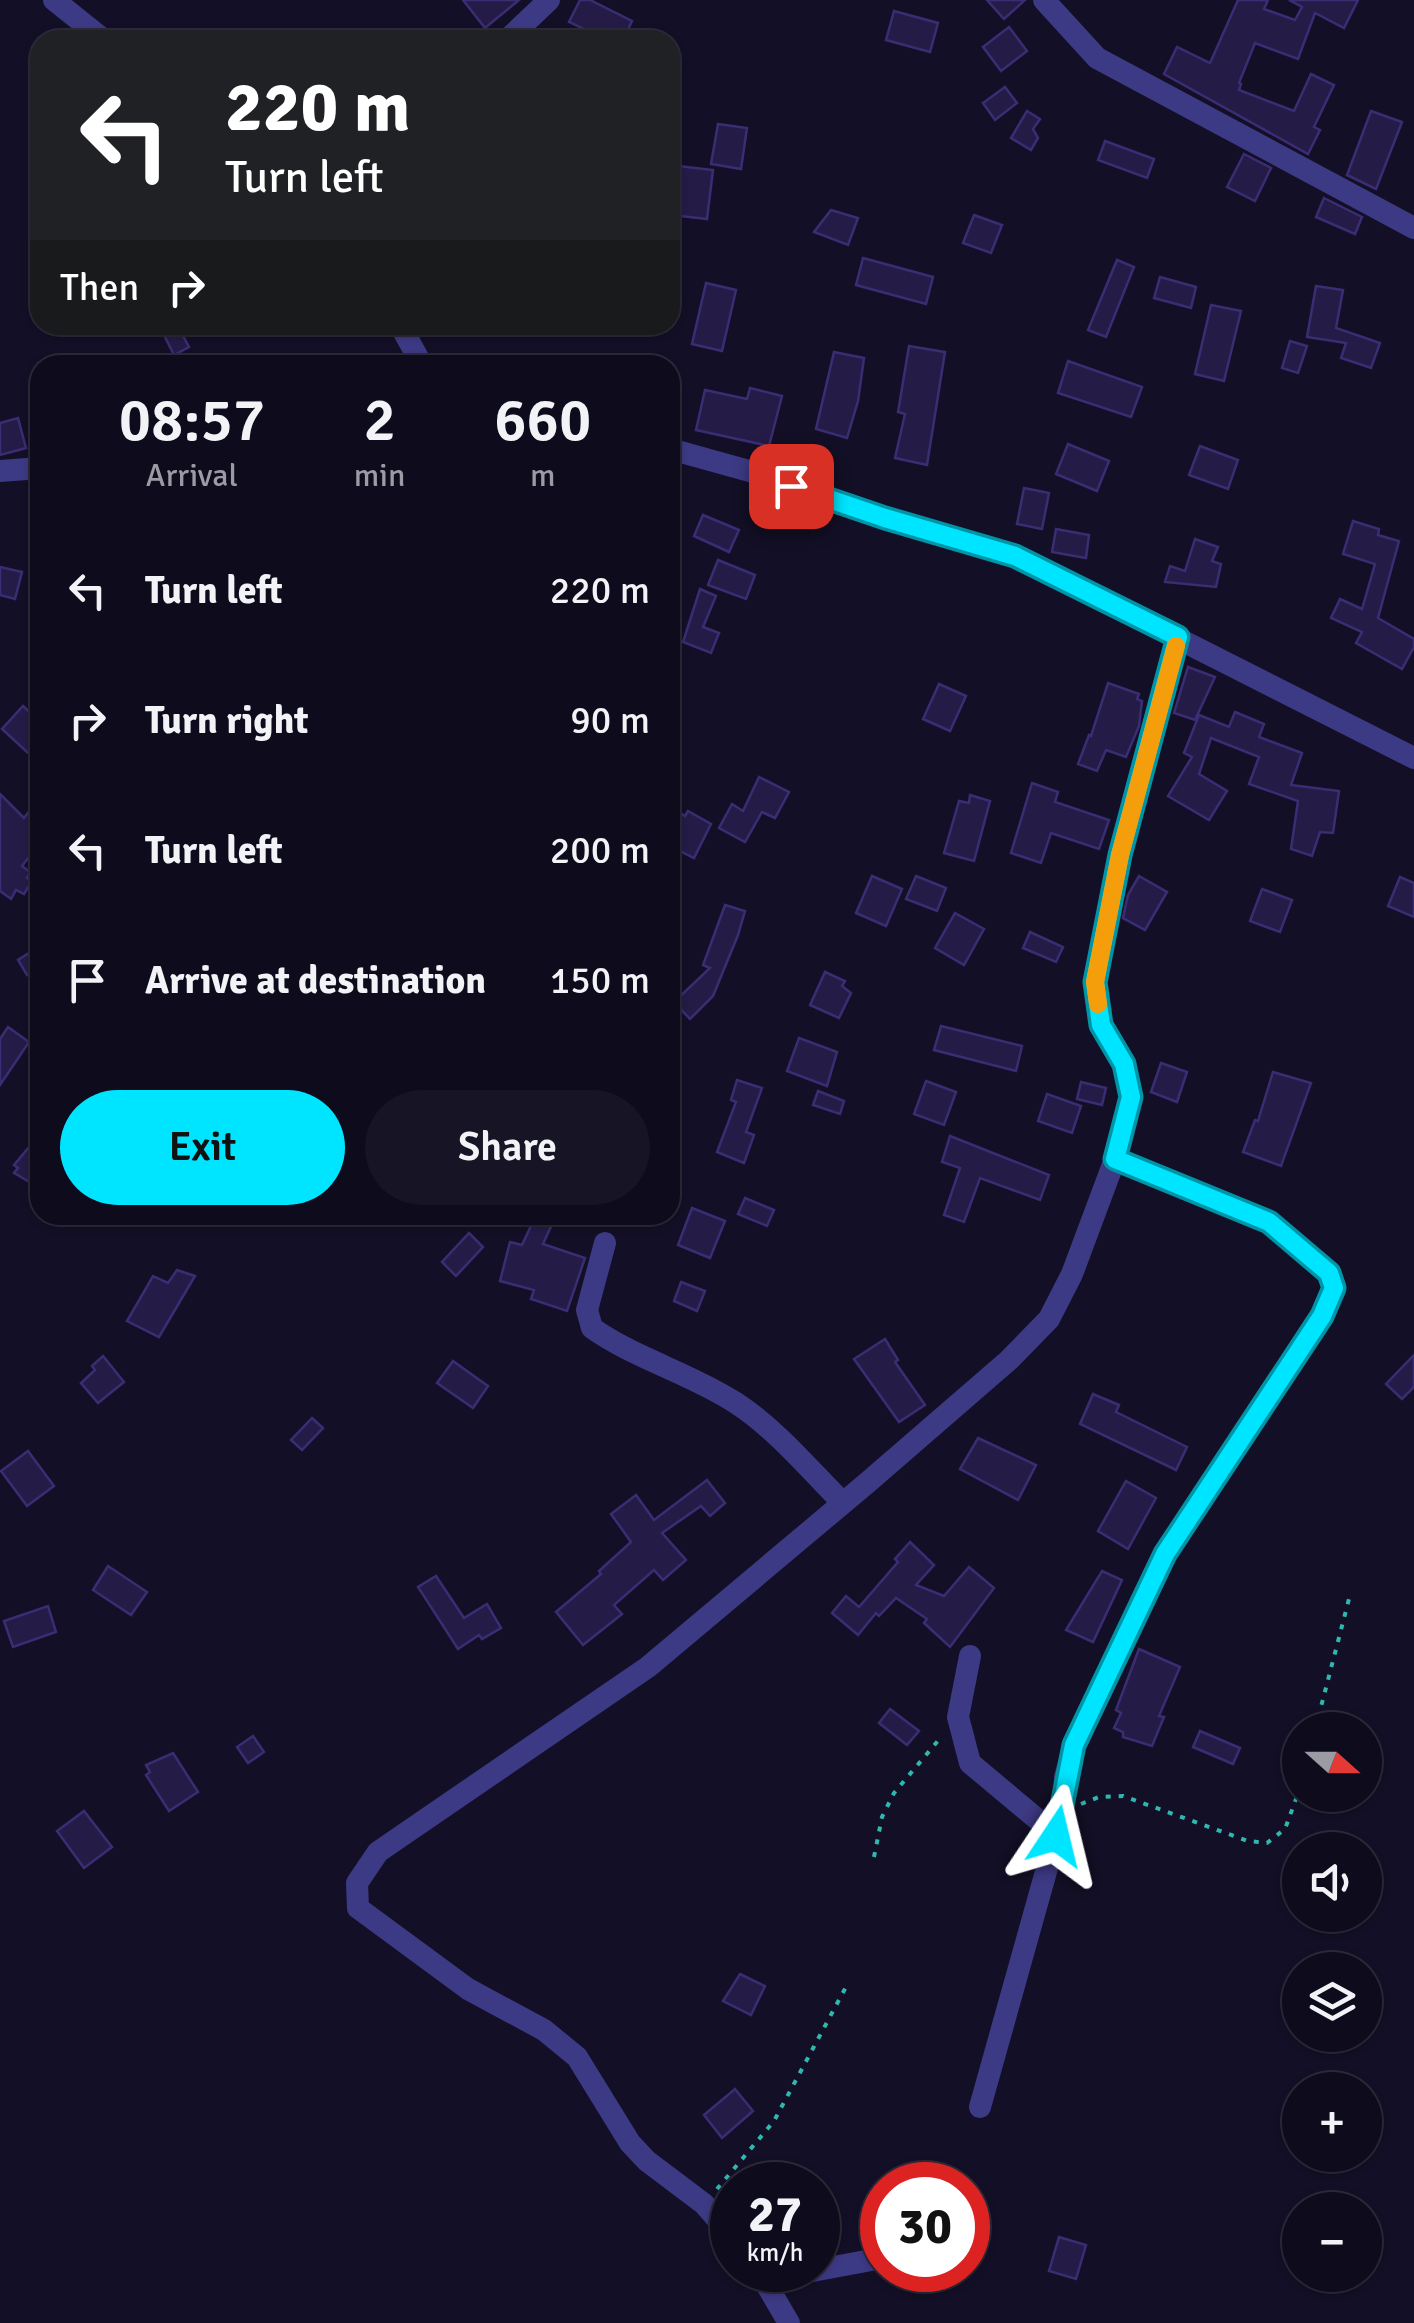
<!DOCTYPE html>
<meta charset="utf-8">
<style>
body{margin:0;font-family:Signika,sans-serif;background:#171425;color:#f1f3f6;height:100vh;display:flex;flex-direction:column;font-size:38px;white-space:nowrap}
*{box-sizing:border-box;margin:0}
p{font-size:32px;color:#9b9ba3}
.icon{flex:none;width:55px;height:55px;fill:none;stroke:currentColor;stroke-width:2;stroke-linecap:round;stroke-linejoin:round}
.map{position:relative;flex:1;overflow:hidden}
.details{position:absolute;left:30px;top:355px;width:650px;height:870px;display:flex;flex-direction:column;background:#0e0b1c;border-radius:30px;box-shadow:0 2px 8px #0004,0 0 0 2px #2e2b3b}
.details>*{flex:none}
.hud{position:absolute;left:30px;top:30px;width:650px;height:305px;border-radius:30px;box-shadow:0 2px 8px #0004,0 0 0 2px #2e2b3b;background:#202124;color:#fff;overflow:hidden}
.needle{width:65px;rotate:111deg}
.controls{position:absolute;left:1282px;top:1712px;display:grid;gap:20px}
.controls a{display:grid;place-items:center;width:100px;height:100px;border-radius:50%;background:#0e0b1c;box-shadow:0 2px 8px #0004,0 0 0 2px #2e2b3b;font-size:50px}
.speed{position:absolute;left:710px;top:2162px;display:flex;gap:20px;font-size:50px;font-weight:700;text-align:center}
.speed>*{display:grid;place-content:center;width:130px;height:130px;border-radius:50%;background:#0e0b1c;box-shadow:0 2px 8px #0004,0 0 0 2px #2e2b3b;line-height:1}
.speed small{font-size:25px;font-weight:400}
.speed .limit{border:15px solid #d22;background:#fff;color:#111}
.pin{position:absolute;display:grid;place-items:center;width:85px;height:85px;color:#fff;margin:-42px;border-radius:20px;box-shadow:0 5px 15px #0006}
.me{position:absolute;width:110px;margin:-55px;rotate:10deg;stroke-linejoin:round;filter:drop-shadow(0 0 8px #0008)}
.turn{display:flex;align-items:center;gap:35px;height:210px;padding:0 30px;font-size:45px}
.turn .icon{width:130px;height:130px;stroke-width:2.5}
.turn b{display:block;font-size:70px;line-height:85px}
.then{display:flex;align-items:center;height:95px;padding:0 30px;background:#0003;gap:20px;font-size:38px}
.eta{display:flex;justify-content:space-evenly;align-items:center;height:170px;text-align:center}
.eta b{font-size:60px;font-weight:600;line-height:70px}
.button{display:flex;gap:20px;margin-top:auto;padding:20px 30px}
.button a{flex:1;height:115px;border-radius:60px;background:#00e5ff;color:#111;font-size:40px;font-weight:600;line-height:115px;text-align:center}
.button a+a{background:#171425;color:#f1f3f6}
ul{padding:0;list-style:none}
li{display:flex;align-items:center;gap:30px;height:130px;padding:0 30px}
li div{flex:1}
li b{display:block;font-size:38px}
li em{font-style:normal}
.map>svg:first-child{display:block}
.building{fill:#241b47;stroke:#3b2d73;stroke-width:2.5}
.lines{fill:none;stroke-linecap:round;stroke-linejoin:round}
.path{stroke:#2fb8b0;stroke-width:4;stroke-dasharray:5 8;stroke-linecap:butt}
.minor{stroke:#3d3a85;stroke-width:22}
.route-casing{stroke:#0095a6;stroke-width:25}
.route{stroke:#00e5ff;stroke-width:18}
.slow{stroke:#f59e0b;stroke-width:18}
</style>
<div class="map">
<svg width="1414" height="2323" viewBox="0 0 1414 2323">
<rect width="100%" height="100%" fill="#130f26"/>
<g class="building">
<path d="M463,0H519L485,28Z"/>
<path d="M580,0H590L632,21L623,40H607L569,22Z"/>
<path d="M987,0H1025L1004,19Z"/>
<path d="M1238,0H1268L1264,9L1295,20L1302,7L1289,0H1358L1344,28L1315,13L1298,59L1255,43L1239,83L1241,84L1239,90L1294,111L1311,74L1334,85L1314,127L1320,130L1308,154L1164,74L1177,47L1210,63Z"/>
<path d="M894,11L938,23L930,52L886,40Z"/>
<path d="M1009,27L1027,51L1001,71L983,47Z"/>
<path d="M1005,87L1017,103L995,120L983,103Z"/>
<path d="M1027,111L1040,119L1033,129L1038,138L1031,150L1011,138Z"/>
<path d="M1371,111L1402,122L1376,189L1347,175Z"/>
<path d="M718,124L747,128L741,169L711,164Z"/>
<path d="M1105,141L1154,159L1147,178L1098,160Z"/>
<path d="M1244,154L1271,168L1255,201L1227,187Z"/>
<path d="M678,166L713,170L707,219L672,215Z"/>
<path d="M1324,198L1362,217L1355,234L1316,217Z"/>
<path d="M831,210L858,218L848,245L814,232Z"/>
<path d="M974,215L1002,225L991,253L963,243Z"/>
<path d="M863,258L933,277L926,304L856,285Z"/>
<path d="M1117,260L1134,267L1106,337L1088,330Z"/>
<path d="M1160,277L1196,287L1191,308L1154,298Z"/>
<path d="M706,283L736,290L722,351L692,344Z"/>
<path d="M1316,286L1343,290L1336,328L1380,343L1371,368L1341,358L1346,343L1307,337Z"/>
<path d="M1211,305L1241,311L1224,381L1195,374Z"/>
<path d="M159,325H177L189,347L174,355Z"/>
<path d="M1290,341L1307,346L1298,373L1282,368Z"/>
<path d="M909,346L945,352L927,465L895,458L905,414L898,412Z"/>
<path d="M834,352L864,358L858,401L847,438L816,429Z"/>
<path d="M1068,361L1142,387L1131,417L1058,393Z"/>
<path d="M750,388L782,396L769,446L696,430L705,390L747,399Z"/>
<path d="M18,418L26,448L0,455V423Z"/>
<path d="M1068,444L1109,461L1097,491L1056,474Z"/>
<path d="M1200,446L1238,460L1228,489L1189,475Z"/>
<path d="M1024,488L1049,493L1042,529L1017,524Z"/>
<path d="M703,515L739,530L729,552L694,536Z"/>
<path d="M1353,521L1379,529L1378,535L1399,541L1378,618L1414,639V647L1402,669L1356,643L1362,632L1331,618L1340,599L1362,609L1375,564L1343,554Z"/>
<path d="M1056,529L1089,535L1086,558L1052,552Z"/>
<path d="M1195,539L1218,547L1212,561L1221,564L1216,587L1165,582L1170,566L1185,571Z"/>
<path d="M718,560L755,575L746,599L708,585Z"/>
<path d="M0,567L22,572L15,599L0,595Z"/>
<path d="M700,589L716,596L703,627L719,633L711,653L683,642Z"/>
<path d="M1188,667L1215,677L1195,720L1174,713Z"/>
<path d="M1108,683L1139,694L1137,699L1142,701L1139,726L1126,757L1106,750L1097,771L1078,764L1089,735L1091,736Z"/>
<path d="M939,684L966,696L950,731L923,719Z"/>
<path d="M23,706L40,722V764L2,729Z"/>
<path d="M1235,712L1264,724L1259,737L1302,753L1291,785L1339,791L1333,833L1320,832L1312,856L1291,849L1298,801L1249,784L1259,757L1211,738L1199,774L1227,791L1209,820L1168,796L1192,757L1184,753L1199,715L1229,727Z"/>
<path d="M759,777L789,792L775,818L762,812L745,842L719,828L732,804L743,811Z"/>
<path d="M1032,783L1058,792L1055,802L1109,820L1099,849L1051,833L1041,863L1011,853Z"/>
<path d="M0,794L24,818L40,797V843L22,866L30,872L27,878L32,881L24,894L16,890L11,899L0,891Z"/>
<path d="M970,795L990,801L974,861L944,853L959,801L969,803Z"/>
<path d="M688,811L711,824L694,858L670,846V838L682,814L685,816Z"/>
<path d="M872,876L902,889L886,926L856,913Z"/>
<path d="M916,876L946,888L937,911L906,899Z"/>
<path d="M1139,876L1167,892L1145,930L1123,918L1128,895Z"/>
<path d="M1400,877L1414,883V917L1388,906Z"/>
<path d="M1262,889L1292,900L1280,932L1250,921Z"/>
<path d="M725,905L745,911L738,935L713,996L690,1019L674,1002L710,968L703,965Z"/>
<path d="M955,913L984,929L964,965L935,948Z"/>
<path d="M1030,932L1063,947L1056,962L1023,948Z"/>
<path d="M40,946V967L27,975L18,960Z"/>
<path d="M825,972L845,981L842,986L851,993L839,1018L810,1005Z"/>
<path d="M941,1026L1022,1046L1016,1071L934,1050Z"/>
<path d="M8,1027L29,1042L0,1085V1039Z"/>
<path d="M799,1038L837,1052L827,1086L787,1071Z"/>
<path d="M1161,1063L1187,1072L1177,1102L1151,1092Z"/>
<path d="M1273,1072L1311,1083L1281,1166L1243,1152L1255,1120L1258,1121Z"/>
<path d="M737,1080L762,1088L746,1132L754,1135L744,1163L717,1152L736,1102L731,1100Z"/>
<path d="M926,1081L956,1092L944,1125L914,1114Z"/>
<path d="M1081,1082L1106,1088L1102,1105L1077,1099Z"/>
<path d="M818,1091L844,1101L840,1114L813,1105Z"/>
<path d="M1047,1094L1081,1106L1072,1133L1038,1121Z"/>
<path d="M40,1134V1188L14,1173L18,1168L14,1165Z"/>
<path d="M950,1136L1049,1175L1040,1200L980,1178L964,1222L944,1215L960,1168L942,1162Z"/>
<path d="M745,1198L774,1210L767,1226L738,1214Z"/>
<path d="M692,1208L725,1221L710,1258L678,1245Z"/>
<path d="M536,1215L554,1220L543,1244L585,1258L567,1311L531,1299L534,1290L500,1281L510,1242L522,1245Z"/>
<path d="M469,1233L483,1247L456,1276L442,1262Z"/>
<path d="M177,1270L195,1276L159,1337L127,1321L153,1276L168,1283Z"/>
<path d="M681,1282L705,1291L697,1311L674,1301Z"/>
<path d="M885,1339L898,1360L895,1362L925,1405L899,1422L854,1359Z"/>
<path d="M1414,1355V1387L1402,1399L1386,1384Z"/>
<path d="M103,1356L124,1382L98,1403L81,1383L95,1370L92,1366Z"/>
<path d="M453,1361L488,1386L473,1408L437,1383Z"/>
<path d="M1093,1394L1119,1405L1116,1412L1187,1447L1176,1470L1080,1424Z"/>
<path d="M312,1418L323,1428L302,1450L291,1440Z"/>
<path d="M978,1438L1036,1465L1018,1500L960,1469Z"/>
<path d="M28,1451L54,1486L27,1506L1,1471Z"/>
<path d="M707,1480L725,1503L710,1516L701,1506L662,1533L686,1560L663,1580L654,1570L614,1605L622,1614L583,1645L556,1612L601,1574L599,1571L631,1542L611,1514L636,1495L654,1520Z"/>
<path d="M1126,1481L1156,1498L1128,1549L1098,1531Z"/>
<path d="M910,1542L934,1565L916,1585L944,1596L969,1567L994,1588L950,1647L924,1623L927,1619L896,1598L879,1616L876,1613L858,1635L832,1613L846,1596L859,1607L898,1562L895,1559Z"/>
<path d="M108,1566L147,1592L131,1615L93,1590Z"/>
<path d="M1102,1571L1122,1580L1093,1642L1066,1630Z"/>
<path d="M436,1576L464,1618L487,1604L501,1628L482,1639L479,1635L458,1649L418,1587Z"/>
<path d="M48,1606L56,1632L13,1647L4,1621Z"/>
<path d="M1139,1649L1180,1667L1159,1716L1164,1717L1152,1746L1123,1737V1732L1114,1728L1121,1713L1116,1710Z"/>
<path d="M890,1709L919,1731L907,1745L879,1723Z"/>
<path d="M1200,1731L1240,1748L1233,1764L1193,1747Z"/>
<path d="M253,1736L264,1752L248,1763L237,1747Z"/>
<path d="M173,1753L198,1792L169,1811L146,1775L150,1772L146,1765Z"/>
<path d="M84,1811L112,1847L84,1868L57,1831Z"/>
<path d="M740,1974L765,1986L751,2015L723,2001Z"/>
<path d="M735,2089L753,2111L722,2138L704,2115Z"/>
<path d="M1059,2237L1086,2245L1076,2279L1049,2271Z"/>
</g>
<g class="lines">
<g class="path">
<path d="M1315,1730L1350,1595"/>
<path d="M1081,1804L1099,1797L1123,1796L1248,1841L1267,1843L1285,1829L1300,1788"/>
<path d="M874,1857L882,1817L894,1793L942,1736"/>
<path d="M717,2189L774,2121L847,1985"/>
</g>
<g class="minor">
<path d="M54,0L104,40"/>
<path d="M1044,0L1097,58L1414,228"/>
<path d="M507,40L549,0"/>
<path d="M400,325L422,365"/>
<path d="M670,449L760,474L885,519L1015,556L1414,758"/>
<path d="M0,471L40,468"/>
<path d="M605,1243L587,1310L592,1328C636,1359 690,1373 736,1403C776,1429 809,1469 843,1503"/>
<path d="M970,1656L958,1717L970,1763L1056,1835"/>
<path d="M980,2107L1063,1811L1065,1777L1074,1745L1165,1554L1322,1316L1334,1288L1329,1273L1269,1222L1115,1159"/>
<path d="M732,2236L704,2204L647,2161L630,2143L577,2057L544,2030L468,1989L358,1908L357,1883L378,1852L648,1667L867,1483L1009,1360L1049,1319L1072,1274L1115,1159L1131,1097L1124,1064L1101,1025L1095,982L1121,855L1178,637"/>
<path d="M758,2270L789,2323"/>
<path d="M764,2280L882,2258"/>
</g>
</g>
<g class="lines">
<defs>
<path id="route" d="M791,486L885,518L1015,556L1178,637L1120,855L1095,982L1101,1025L1124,1064L1131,1097L1115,1159L1269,1222L1329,1273L1334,1288L1322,1316L1165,1554L1074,1745L1056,1836"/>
</defs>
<use href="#route" class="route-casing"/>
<use href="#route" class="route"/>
<path class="slow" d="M1098,1004L1095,982L1120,855L1176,646"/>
</g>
</svg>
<div class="controls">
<a><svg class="needle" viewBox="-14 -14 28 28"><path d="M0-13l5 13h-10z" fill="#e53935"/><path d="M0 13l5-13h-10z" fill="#9b9ba3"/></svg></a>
<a><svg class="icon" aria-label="sound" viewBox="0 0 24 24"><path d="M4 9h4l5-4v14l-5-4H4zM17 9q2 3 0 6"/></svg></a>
<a><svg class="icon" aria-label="layers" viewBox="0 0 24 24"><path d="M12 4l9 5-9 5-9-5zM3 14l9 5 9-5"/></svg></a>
<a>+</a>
<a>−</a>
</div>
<div class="speed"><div>27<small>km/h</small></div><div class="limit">30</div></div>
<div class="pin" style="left:791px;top:486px;background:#d93025"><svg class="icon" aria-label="arrive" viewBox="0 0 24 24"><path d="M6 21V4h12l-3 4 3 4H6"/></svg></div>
<svg class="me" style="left:1056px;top:1836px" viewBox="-20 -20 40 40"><path d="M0-17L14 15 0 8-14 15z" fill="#00e5ff" stroke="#fff" stroke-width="4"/></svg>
<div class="hud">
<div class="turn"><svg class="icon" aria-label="left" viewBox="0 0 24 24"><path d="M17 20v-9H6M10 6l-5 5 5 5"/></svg><div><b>220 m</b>Turn left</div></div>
<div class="then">Then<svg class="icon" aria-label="right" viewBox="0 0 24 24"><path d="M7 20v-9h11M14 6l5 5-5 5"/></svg></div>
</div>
<section class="details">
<div class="eta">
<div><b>08:57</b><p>Arrival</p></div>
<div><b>2</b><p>min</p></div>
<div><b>660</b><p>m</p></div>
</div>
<ul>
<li><svg class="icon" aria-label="left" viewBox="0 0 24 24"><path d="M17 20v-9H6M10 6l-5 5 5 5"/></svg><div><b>Turn left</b></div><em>220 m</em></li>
<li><svg class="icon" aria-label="right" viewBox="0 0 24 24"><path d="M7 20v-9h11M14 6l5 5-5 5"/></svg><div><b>Turn right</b></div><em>90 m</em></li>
<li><svg class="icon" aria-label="left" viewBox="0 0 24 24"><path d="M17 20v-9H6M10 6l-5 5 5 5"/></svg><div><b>Turn left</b></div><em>200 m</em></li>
<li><svg class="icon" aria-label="arrive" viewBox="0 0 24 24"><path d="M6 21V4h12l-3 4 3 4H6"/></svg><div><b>Arrive at destination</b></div><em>150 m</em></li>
</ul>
<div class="button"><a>Exit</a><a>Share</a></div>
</section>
</div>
